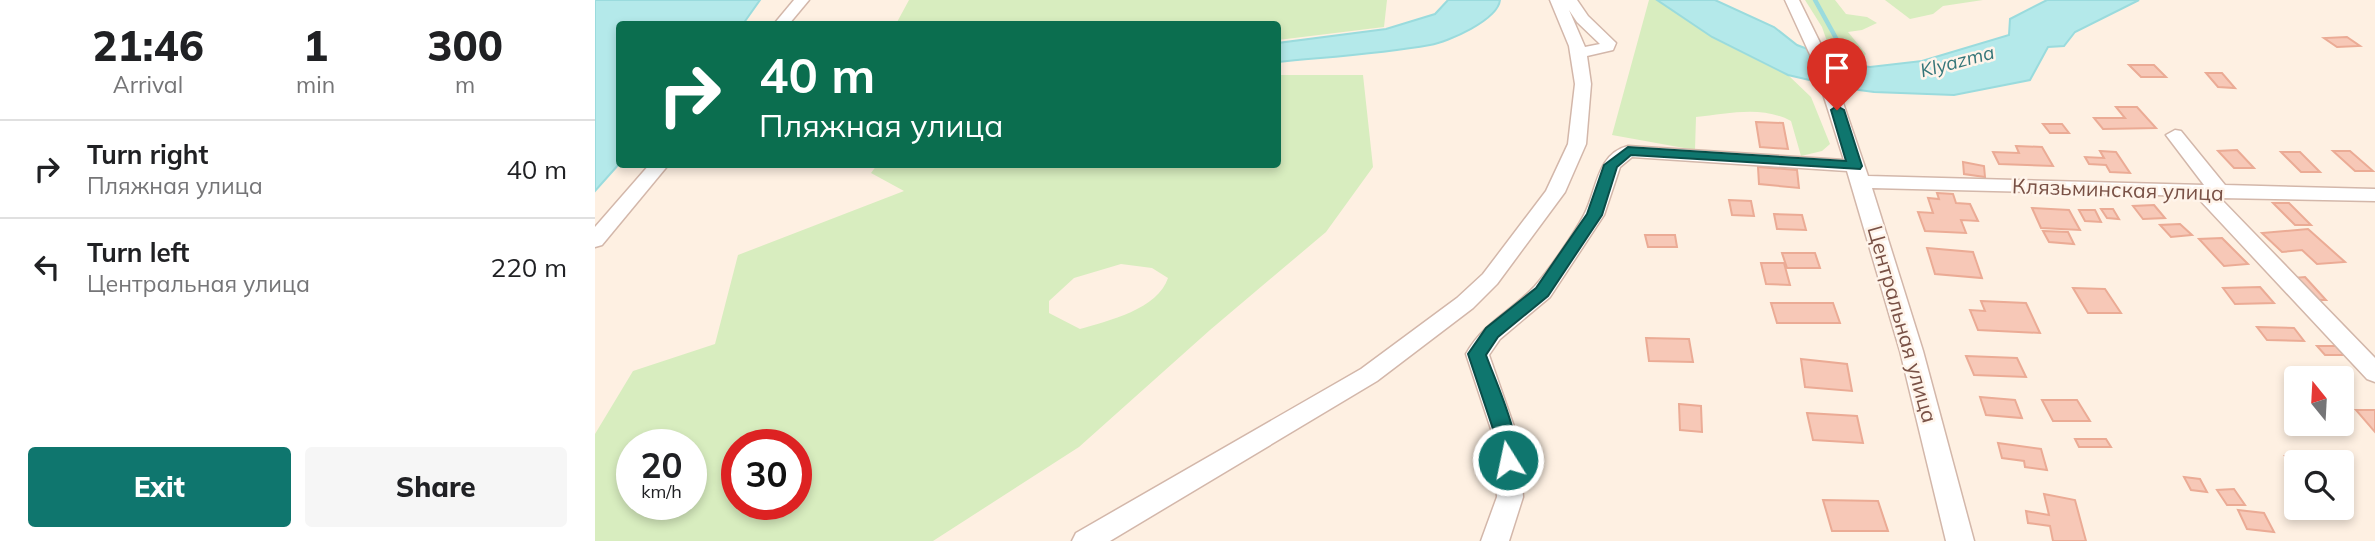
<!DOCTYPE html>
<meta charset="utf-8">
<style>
body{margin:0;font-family:Mulish,sans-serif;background:#f6f6f6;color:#202124;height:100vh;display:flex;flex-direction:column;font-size:26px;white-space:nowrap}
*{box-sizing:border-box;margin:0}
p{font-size:23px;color:#757577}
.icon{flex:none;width:38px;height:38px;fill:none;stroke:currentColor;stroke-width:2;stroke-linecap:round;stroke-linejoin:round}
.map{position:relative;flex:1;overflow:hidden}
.side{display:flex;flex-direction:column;background:#fff;width:595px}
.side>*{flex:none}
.guide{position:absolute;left:21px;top:21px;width:665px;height:147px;border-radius:7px;box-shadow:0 4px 10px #0003;background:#0b6e4f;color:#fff;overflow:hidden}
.needle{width:46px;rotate:342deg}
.fabs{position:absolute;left:1689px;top:366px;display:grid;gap:14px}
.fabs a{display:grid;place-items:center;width:70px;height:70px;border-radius:7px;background:#fff;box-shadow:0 4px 10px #0003;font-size:35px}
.speed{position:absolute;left:21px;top:429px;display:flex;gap:14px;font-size:35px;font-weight:700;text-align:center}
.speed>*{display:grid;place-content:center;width:91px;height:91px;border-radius:50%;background:#fff;box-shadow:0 4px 10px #0003;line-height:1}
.speed small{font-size:18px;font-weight:400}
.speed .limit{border:10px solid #d22;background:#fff;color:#111}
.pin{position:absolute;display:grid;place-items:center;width:60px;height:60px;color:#fff;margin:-72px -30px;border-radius:50% 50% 50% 0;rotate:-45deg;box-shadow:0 0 7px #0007}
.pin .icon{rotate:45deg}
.me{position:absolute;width:77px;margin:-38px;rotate:350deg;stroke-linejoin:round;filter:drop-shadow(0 0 5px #0008)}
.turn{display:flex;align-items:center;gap:24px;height:147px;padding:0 28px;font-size:32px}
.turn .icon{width:91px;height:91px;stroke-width:2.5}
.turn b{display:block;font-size:49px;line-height:60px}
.eta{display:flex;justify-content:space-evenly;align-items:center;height:119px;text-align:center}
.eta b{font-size:42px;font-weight:800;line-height:49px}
.cta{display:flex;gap:14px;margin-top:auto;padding:14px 28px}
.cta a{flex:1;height:80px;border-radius:7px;background:#0f766e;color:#fff;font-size:28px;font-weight:800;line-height:80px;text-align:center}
.cta a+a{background:#f6f6f6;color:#202124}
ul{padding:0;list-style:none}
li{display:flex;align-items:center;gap:21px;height:98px;padding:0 28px;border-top:2px solid #e0e0e0}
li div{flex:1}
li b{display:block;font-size:26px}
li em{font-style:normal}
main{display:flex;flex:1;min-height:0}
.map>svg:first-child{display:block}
.green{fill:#d8edbf;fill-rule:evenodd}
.water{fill:#b4e9ea;stroke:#9adbdd;stroke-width:2}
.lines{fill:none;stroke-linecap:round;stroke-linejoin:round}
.stream{stroke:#9adbdd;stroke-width:4.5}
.building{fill:#f7c8b7;stroke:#ebab95;stroke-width:2}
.minor-casing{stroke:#d3b7aa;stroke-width:3}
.minor{fill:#fff;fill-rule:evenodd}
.route{fill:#0f766e;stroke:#0a4d48;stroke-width:2}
.labels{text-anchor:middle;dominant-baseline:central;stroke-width:5;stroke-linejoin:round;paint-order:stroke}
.far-water-label{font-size:19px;font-style:italic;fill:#357679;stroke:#fff4ea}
.street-label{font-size:21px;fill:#795146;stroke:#fff4ea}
</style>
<main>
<section class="side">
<div class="eta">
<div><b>21:46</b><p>Arrival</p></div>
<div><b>1</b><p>min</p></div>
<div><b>300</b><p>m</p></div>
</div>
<ul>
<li><svg class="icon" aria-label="right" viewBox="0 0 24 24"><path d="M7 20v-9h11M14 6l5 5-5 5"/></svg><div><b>Turn right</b><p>Пляжная улица</p></div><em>40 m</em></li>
<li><svg class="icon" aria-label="left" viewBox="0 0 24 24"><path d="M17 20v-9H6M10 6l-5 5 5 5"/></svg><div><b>Turn left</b><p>Центральная улица</p></div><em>220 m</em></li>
</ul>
<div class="cta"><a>Exit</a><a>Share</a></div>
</section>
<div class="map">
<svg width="1780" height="541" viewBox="0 0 1780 541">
<rect width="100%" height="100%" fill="#fef0e2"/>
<g class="green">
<path d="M314,0H792L789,27L683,40L682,24H301Z"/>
<path d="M1054,0H1062L1117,37L1193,75L1216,97L1235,144L1227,151L1206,156L1196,121C1166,105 1133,114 1101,117L1100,150L1017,135Z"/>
<path d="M1210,0H1240L1251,14L1272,17L1282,23L1267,30L1253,32L1271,54L1265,61L1236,53L1227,27Z"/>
<path d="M1290,0H1388L1348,6L1338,14L1315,19Z"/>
<path d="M683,75H768L778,167L731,232L615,330L484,447L338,541H0V434L38,371L120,344L143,255L309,191L276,173L282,165L682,164ZM526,264L557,268L573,278C563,309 513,321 485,329L454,313V301L479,278ZM37,444H96V504H37ZM201,444V504H142V444Z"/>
</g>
<g class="water">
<path d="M0,0H165L148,24H24V164L0,191Z"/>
<path d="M853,0H905C903,20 853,42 835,45C785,54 733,57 683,62V43L791,29L840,14Z"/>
<path d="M1062,0H1120L1179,27L1202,45L1252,64L1275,67L1327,61L1414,35L1415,19L1452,0H1544L1480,32L1469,46L1453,47L1435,80L1359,95L1279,92L1249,88L1193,75L1117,37Z"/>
</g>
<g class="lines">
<path class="stream" d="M1220,0L1247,49L1252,64"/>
</g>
<g class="building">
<path d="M1752,37L1765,46L1742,47L1729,38Z"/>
<path d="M1534,65H1559L1571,77H1546Z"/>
<path d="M1611,73H1627L1640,88L1623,87Z"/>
<path d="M1521,107H1542L1561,128L1508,129L1499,118H1530Z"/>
<path d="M1161,122L1188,123L1193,149L1165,147Z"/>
<path d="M1448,124H1467L1474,133H1455Z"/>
<path d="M1421,146L1447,147L1458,166L1404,164L1398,152L1424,153Z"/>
<path d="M1642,150L1659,168H1639L1623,151Z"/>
<path d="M1505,151L1521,152L1535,173L1515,172L1511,165L1494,164L1490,157L1509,158Z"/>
<path d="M1738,151H1755L1778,171H1760Z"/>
<path d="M1686,152H1705L1725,172H1706Z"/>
<path d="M1368,162L1389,166L1390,177L1369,174Z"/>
<path d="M1163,167L1202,170L1204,188L1164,184Z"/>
<path d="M1342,193L1358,194L1361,203L1375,204L1383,221L1366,220L1371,233L1330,231L1323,212L1338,213L1333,198L1344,199Z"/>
<path d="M1134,200L1156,201L1159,216L1137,215Z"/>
<path d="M1678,203H1694L1716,225H1700Z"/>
<path d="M1559,205L1570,218L1548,219L1538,206Z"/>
<path d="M1437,208L1474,210L1485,230L1446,228Z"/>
<path d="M1506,209H1518L1524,219L1512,218Z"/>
<path d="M1484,210H1500L1506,222L1490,221Z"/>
<path d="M1179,214L1207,215L1211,230L1182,229Z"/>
<path d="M1585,224L1597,235L1576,237L1565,225Z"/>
<path d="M1713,229L1750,262L1722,264L1707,250L1687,252L1667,233Z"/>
<path d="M1448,231L1473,232L1479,244L1454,242Z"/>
<path d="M1050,235H1080L1082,247H1053Z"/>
<path d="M1627,238L1653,264L1629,266L1604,239Z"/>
<path d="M1332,248L1378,252L1387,278L1340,274Z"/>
<path d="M1187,253H1220L1225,268H1192Z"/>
<path d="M1166,263H1189L1195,285L1171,284Z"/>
<path d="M1710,277L1731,300H1719L1698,278Z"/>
<path d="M1665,287L1679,303L1640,304L1628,288Z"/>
<path d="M1478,288L1510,289L1526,313H1493Z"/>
<path d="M1386,301L1431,303L1445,333L1383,330L1375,310L1390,311Z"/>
<path d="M1176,303H1238L1245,323H1182Z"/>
<path d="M1662,327L1699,328L1709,341L1672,340Z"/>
<path d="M1051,338L1094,339L1098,362L1054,361Z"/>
<path d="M1722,346H1741L1749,355H1730Z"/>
<path d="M1371,356L1422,358L1431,377L1379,375Z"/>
<path d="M1206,359L1252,364L1257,391L1210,387Z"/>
<path d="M1385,397L1420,400L1427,418L1391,415Z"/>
<path d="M1447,400H1482L1495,421H1458Z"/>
<path d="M1084,404L1106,406L1107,432L1085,430Z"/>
<path d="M1761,410H1780V432Z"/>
<path d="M1212,413L1262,416L1268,443L1218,440Z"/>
<path d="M1480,439H1511L1516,447H1484Z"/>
<path d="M1403,443L1446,449L1452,470L1430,467L1429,461L1407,458Z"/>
<path d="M1690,456H1723L1727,462H1701V472Z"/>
<path d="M1589,477L1605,479L1612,492L1596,490Z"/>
<path d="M1639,489L1650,505H1632L1622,490Z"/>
<path d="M1449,494L1480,500L1491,541H1458L1455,526L1433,523L1431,511L1454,515Z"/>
<path d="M1228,500L1283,501L1293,531H1237Z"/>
<path d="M1643,510L1669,513L1679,532L1652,529Z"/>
</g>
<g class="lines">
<defs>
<g id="minor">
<path d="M199,0H214L194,24H179Z"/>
<path d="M955,0H982L993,16L1021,43L1018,50L992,56L996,84L991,144L970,192L902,284L878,308L782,381L515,541H477L481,533L766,369L862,298L888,274L951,191L973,144L980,84L974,46ZM974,10L982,22L1005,44L990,47Z"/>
<path d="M1190,0H1204L1233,59L1273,176L1609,185L1571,135L1580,130L1586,131L1630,185L1780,189V201L1625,198L1780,358V382L1772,379L1601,196L1277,188L1328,351L1379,541H1351L1305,351L1252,171L1037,157L1025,167L1009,215L955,297L905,339L894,355L924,441L928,497L914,541H886L902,497L900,441L871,354C889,322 916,312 940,286C954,270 979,234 989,215C1002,191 1001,154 1033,146L1249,160L1217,59Z"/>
<path d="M55,164H74L7,245L0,247V227Z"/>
</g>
</defs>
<use href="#minor" class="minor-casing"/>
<use href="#minor" class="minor"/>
</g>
<path class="route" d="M1242,106L1249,110L1267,166L1265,169L1036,155L1022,167L1007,215L953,296L903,337L891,355C899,378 930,444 919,465L913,468L906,465L902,441L873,354L891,328L941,288L992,214L1009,165L1033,147L1251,161L1236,110Z"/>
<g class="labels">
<g class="far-water-label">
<text transform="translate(1362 61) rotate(-15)">Klyazma</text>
</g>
<g class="street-label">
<text transform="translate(1523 189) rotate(2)">Клязьминская улица</text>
<text transform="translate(1308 324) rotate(74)">Центральная улица</text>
</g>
</g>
</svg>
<div class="fabs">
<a><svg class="needle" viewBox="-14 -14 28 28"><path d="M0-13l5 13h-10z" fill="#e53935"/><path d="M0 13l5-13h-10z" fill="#757577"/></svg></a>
<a><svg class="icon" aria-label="search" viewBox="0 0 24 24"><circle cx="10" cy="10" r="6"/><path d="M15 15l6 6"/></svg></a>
</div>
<div class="speed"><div>20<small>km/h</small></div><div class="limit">30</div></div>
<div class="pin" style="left:1242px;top:110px;background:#d93025"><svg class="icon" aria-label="arrive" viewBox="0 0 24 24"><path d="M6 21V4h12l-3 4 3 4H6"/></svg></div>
<svg class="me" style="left:913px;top:460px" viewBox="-20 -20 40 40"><circle r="17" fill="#0f766e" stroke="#fff" stroke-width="3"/><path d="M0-11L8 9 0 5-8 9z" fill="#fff"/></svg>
<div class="guide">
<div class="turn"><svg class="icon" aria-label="right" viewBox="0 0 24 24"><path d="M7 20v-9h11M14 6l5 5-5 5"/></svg><div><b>40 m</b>Пляжная улица</div></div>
</div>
</div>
</main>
